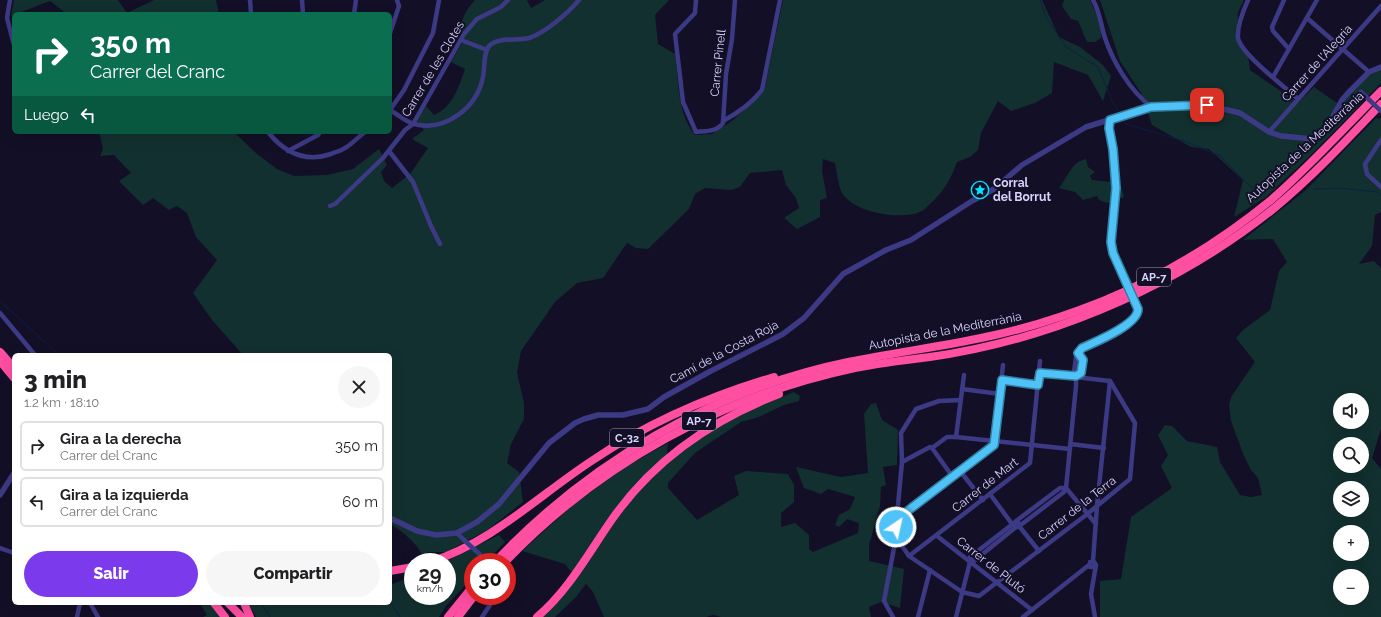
<!DOCTYPE html>
<html lang="es">
<meta charset="utf-8">
<style>
body{margin:0;font-family:Raleway,sans-serif;background:#f6f6f6;color:#202124;height:100vh;display:flex;flex-direction:column;font-size:15px;white-space:nowrap}
*{box-sizing:border-box;margin:0}
p{font-size:13px;color:#757577}
.icon{flex:none;width:22px;height:22px;fill:none;stroke:currentColor;stroke-width:2;stroke-linecap:round;stroke-linejoin:round}
.map{position:relative;flex:1;overflow:hidden}
.sheet{position:absolute;left:12px;top:353px;width:380px;height:252px;display:flex;flex-direction:column;background:#fff;border-radius:6px;box-shadow:0 4px 16px #0002}
.sheet>*{flex:none}
.guide{position:absolute;left:12px;top:12px;width:380px;height:122px;border-radius:6px;box-shadow:0 4px 16px #0002;background:#0b6e4f;color:#fff;overflow:hidden}
.buttons{position:absolute;left:1333px;top:393px;display:grid;gap:8px}
.buttons a{display:grid;place-items:center;width:36px;height:36px;border-radius:50%;background:#fff;box-shadow:0 4px 16px #0002;font-size:20px}
.speed{position:absolute;left:404px;top:553px;display:flex;gap:8px;font-size:20px;font-weight:700;text-align:center}
.speed>*{display:grid;place-content:center;width:52px;height:52px;border-radius:50%;background:#fff;box-shadow:0 4px 16px #0002;line-height:1}
.speed small{font-size:10px;font-weight:400}
.speed .limit{border:6px solid #d22;background:#fff;color:#111}
.pin{position:absolute;display:grid;place-items:center;width:34px;height:34px;color:#fff;margin:-17px;border-radius:8px;box-shadow:0 2px 6px #0006}
.me{position:absolute;width:44px;margin:-22px;rotate:34deg;stroke-linejoin:round;filter:drop-shadow(0 0 3px #0008)}
.turn{display:flex;align-items:center;gap:14px;height:84px;padding:0 12px;font-size:18px}
.turn .icon{width:52px;height:52px;stroke-width:2.5}
.turn b{display:block;font-size:28px;line-height:34px}
.then{display:flex;align-items:center;height:38px;padding:0 12px;background:#0003;gap:8px;font-size:15px}
.round{display:grid;place-items:center;flex:none;width:42px;height:42px;border-radius:21px;background:#f6f6f6}
.headline{display:flex;align-items:center;justify-content:space-between;height:68px;padding:0 12px}
h1{font-size:24px;font-weight:800;line-height:30px}
.cta{display:flex;gap:8px;margin-top:auto;padding:8px 12px}
.cta a{flex:1;height:46px;border-radius:24px;background:#7c3aed;color:#fff;font-size:16px;font-weight:800;line-height:46px;text-align:center}
.cta a+a{background:#f6f6f6;color:#202124}
ul{padding:0;list-style:none}
li{display:flex;align-items:center;gap:12px;height:50px;margin:0 8px 6px;padding:0 4px;border:2px solid #e0e0e0;border-radius:6px}
li div{flex:1}
li b{display:block;font-size:15px}
li em{font-style:normal}
.map>svg:first-child{display:block}
.green{fill:#12302f;fill-rule:evenodd}
.lines{fill:none;stroke-linecap:round;stroke-linejoin:round}
.stream{stroke:#0a1f44;stroke-width:1}
.minor{stroke:#3d3a85;stroke-width:4.5}
.tertiary{stroke:#3d3a85;stroke-width:5.5}
.motorway{stroke:#ff4fa3;stroke-width:8}
.minor-bridge{stroke:#3d3a85;stroke-width:4.5}
.route-casing{stroke:#337fa1;stroke-width:10}
.route{stroke:#4fc3f7;stroke-width:7}
.labels{text-anchor:middle;dominant-baseline:central;stroke-width:4;stroke-linejoin:round;paint-order:stroke}
.shield{fill:#130f26;stroke:#9e99be;stroke-width:1}
.shield-label{font-size:11px;font-weight:bold;fill:#d9d4ff}
.street-label{font-size:12px;fill:#d9d4ff;stroke:#130f26}
.poi-label{font-size:12px;font-weight:bold;fill:#d9d4ff;stroke:#130f26;text-anchor:start}
</style>
<div class="map">
<svg width="1381" height="617" viewBox="0 0 1381 617">
<rect width="100%" height="100%" fill="#130f26"/>
<g class="green">
<path d="M14,0H118L127,13L154,0H216L219,14H67L50,1L11,16Z"/>
<path d="M475,0H527L531,8L545,0H669L655,15L658,44L675,54C679,82 677,113 695,135L712,134L732,121L764,92L783,0H1042L1059,37L1080,47L1103,65L1111,76L1103,101L1088,75L1054,62L1052,93L1035,103L1011,111L998,101L981,133L978,150L970,157L957,162C951,179 944,191 931,203C928,205 925,210 922,211C902,221 854,213 842,193C838,185 837,172 835,163L823,159L822,171L827,198L820,200V217L797,229L784,218L799,208L796,198L786,185L782,170L750,173L740,187L731,190L705,188L695,194L689,209L648,249L636,248L627,243L603,278L577,283L555,302L521,351L517,373L524,403V419L511,444L507,463L519,472L523,502L489,529L461,544L446,552H428L422,555C418,544 401,530 390,524V355H243L212,320L193,293L217,260L196,237L187,213L177,206L169,210L153,198L143,205L119,181L131,173L114,155L100,156L103,149L99,132H234L257,154L277,169L294,176L327,175L353,169L379,149L387,165L381,172L384,181L392,188L410,174L428,148L412,139L424,130L417,121L426,106L434,115C452,108 459,87 465,69L451,62L462,43C458,25 463,13 475,0Z"/>
<path d="M1064,0H1090L1101,25V38L1095,42H1087L1078,21L1071,19L1062,6Z"/>
<path d="M1100,0H1244L1238,12L1237,42L1248,55L1250,70L1298,103L1314,87L1337,103L1367,77L1381,68V83L1313,153L1266,197L1234,217L1243,180L1209,149L1191,147L1152,125L1141,93L1120,61Z"/>
<path d="M1376,118L1381,119V212L1375,215L1372,246L1359,264L1374,261L1381,268V429L1372,458L1381,469V617H1100V581L1121,579L1131,517L1172,488L1161,466L1168,455L1158,435L1165,425L1172,426L1187,441L1217,447L1220,462L1240,495L1251,497L1262,495L1258,478L1251,470L1244,456L1231,421L1229,405L1231,397L1255,362L1236,338L1243,330L1270,310L1279,271L1287,262L1273,239L1243,240L1306,190ZM1340,400H1362V422H1340ZM1340,444H1362V466H1340ZM1340,488H1362V510H1340ZM1340,532H1362V554H1340ZM1340,576H1362V598H1340Z"/>
<path d="M1086,159L1088,167L1095,172L1090,176L1092,180L1111,182L1121,186L1124,197L1107,203L1099,200L1097,196L1083,200L1075,192L1059,188C1068,177 1071,162 1086,159Z"/>
<path d="M794,392L800,396L799,401L784,405L759,417L741,422L695,453L668,483V488L697,520L739,495L734,476L746,471L788,474L794,485V502L781,513V527L795,523L809,535V549L813,552L858,533L859,523L847,519L839,527L835,525L839,515L850,509L855,497L828,489L821,494L804,488L796,467L841,477L868,473L864,414L871,404L876,403L882,420L898,430L897,465L883,467L886,485L881,487L880,506L869,545V561L904,569L900,608L881,602L869,607L871,617H721L713,615L706,617H604L593,592L586,584L576,597L555,617H543L576,578L565,564L522,551L572,506L622,469L668,443L666,463L699,437L727,419Z"/>
<path d="M499,535L505,542L486,562H473V577L446,606L439,617H256L248,603H390V585L413,576V596H447V562H445Z"/>
<path d="M200,603H211L221,617H203L207,615Z"/>
</g>
<g class="lines">
<g class="stream">
<path d="M1040,0L1046,17L1066,47L1098,67L1113,103L1120,114"/>
<path d="M1123,118L1126,124L1184,141L1220,156L1251,187L1267,188"/>
<path d="M1314,189L1338,188L1378,192L1381,195"/>
<path d="M0,301L59,355"/>
<path d="M390,601L400,617"/>
<path d="M261,603L270,617"/>
</g>
<g class="minor">
<path d="M10,0L7,18L14,45"/>
<path d="M250,0L251,14"/>
<path d="M302,0L303,14"/>
<path d="M696,0L695,13L675,34L683,102L696,132C705,131 717,132 723,123L726,74L732,39L735,0"/>
<path d="M1093,0C1100,12 1101,26 1105,38C1114,64 1130,90 1151,107"/>
<path d="M1248,0C1243,11 1237,25 1238,38C1241,54 1285,87 1298,99"/>
<path d="M1284,0L1272,27L1273,31L1289,49"/>
<path d="M354,14L356,0"/>
<path d="M1307,18L1369,72"/>
<path d="M390,33L399,6L397,0"/>
<path d="M461,40L487,50"/>
<path d="M1273,77L1317,0"/>
<path d="M390,110C397,114 406,122 414,124C445,132 477,108 483,77C485,68 483,52 490,45C499,37 517,41 529,38C545,33 568,13 579,0"/>
<path d="M390,110L404,90L433,33L439,0"/>
<path d="M1110,120L1109,128L1114,158L1116,188L1111,241L1113,253L1123,279"/>
<path d="M723,121C738,113 751,104 762,90L780,0"/>
<path d="M268,132C284,152 305,163 331,154C335,152 341,151 345,148C352,144 358,137 365,132"/>
<path d="M1269,132L1381,6"/>
<path d="M1381,140L1365,164L1367,174L1381,187"/>
<path d="M288,151L318,135L320,132"/>
<path d="M389,151L413,182L431,226L440,244"/>
<path d="M330,206L335,204L383,158L405,130L413,124L464,34L477,19L501,7L508,0"/>
<path d="M0,313L35,355"/>
<path d="M1076,376L1081,373L1083,359L1078,353"/>
<path d="M1002,380L1038,385"/>
<path d="M962,389L1000,394"/>
<path d="M961,400L939,401L916,409L901,433L902,462L896,527L900,543L909,556L962,592L979,596L1086,515L1130,479L1135,423L1110,381L1040,373"/>
<path d="M956,437L1070,449"/>
<path d="M1070,444L1104,448"/>
<path d="M932,448L952,476"/>
<path d="M902,462L930,447L932,448L947,437H956L964,375"/>
<path d="M960,471L983,500"/>
<path d="M990,494L1012,524"/>
<path d="M897,519L994,445L1003,365"/>
<path d="M1016,521L1060,488H1066"/>
<path d="M1096,524L1066,488L1076,386V376L1074,372L1076,357L1082,348L1132,322L1137,314V307"/>
<path d="M1020,525L1017,521L1014,523L1015,527H1018L1064,492L1066,488"/>
<path d="M1019,526L1039,551"/>
<path d="M457,533L464,540"/>
<path d="M937,536L1032,610"/>
<path d="M0,548L14,553"/>
<path d="M475,550L487,561"/>
<path d="M909,556L1030,463L1040,361"/>
<path d="M971,560L974,561L1016,527"/>
<path d="M1093,561L1097,506L1110,381"/>
<path d="M1094,567H1090V562H1094L1096,565L1091,594L1095,617"/>
<path d="M90,603L98,617"/>
<path d="M77,617L80,603"/>
<path d="M482,617L496,596"/>
<path d="M893,617L884,601L897,532"/>
<path d="M918,617L930,570"/>
<path d="M956,617L970,562L971,560L970,557L1014,523"/>
<path d="M1023,617L1089,565"/>
</g>
<g class="tertiary">
<path d="M0,495L14,473"/>
<path d="M390,518L417,531L436,535L457,533L477,522L499,504L549,443L575,423L584,419L598,415H623L648,409L664,397L709,372L783,334L804,318L843,274L886,250L911,240L972,201L994,189L1022,165L1086,127L1151,107L1185,105H1207L1240,113L1269,132L1281,136L1313,139L1325,131L1342,100L1348,93L1369,72L1381,67"/>
</g>
<g class="motorway">
<path d="M0,352L14,368"/>
<path d="M0,361L14,378"/>
<path d="M430,562C493,542 539,495 593,460C649,422 710,396 774,377"/>
<path d="M495,562C589,462 713,390 848,362C897,352 947,346 995,335C1032,327 1068,315 1103,301C1163,276 1221,241 1271,200C1310,166 1345,127 1381,91"/>
<path d="M505,562C599,464 722,396 855,368C880,363 905,360 930,357C974,351 1017,340 1058,326C1135,299 1208,261 1272,210C1311,178 1346,141 1381,104"/>
<path d="M390,571L413,567"/>
<path d="M214,603L225,617"/>
<path d="M228,603L242,617"/>
<path d="M244,603L250,617"/>
<path d="M448,617L473,586"/>
<path d="M458,617L474,596"/>
<path d="M537,617C569,590 589,552 613,518C654,460 712,420 779,394"/>
</g>
<g class="minor-bridge">
<path d="M1361,92L1381,111"/>
<path d="M1123,279L1137,307"/>
<path d="M464,540L475,550"/>
</g>
</g>
<g class="lines">
<defs>
<path id="route" d="M896,527L897,519L994,445L1002,380L1038,385L1040,373L1076,376L1081,373L1083,360L1078,353L1082,348C1095,342 1138,325 1138,309L1113,253L1111,242L1116,188L1113,149L1109,128L1110,120L1151,107L1207,105"/>
</defs>
<use href="#route" class="route-casing"/>
<use href="#route" class="route"/>
</g>
<defs>
<symbol id="sight-ring" viewBox="-11 -11 22 22"><circle r="9.5" fill="#130f26" stroke="#00e5ff" stroke-width="1.5"/><path d="M0-6L1.8-2.2L6-1.7L2.9 1.2L3.7 5.4L0 3.3L-3.7 5.4L-2.9 1.2L-6-1.7L-1.8-2.2Z" fill="#00e5ff"/></symbol>
</defs>
<g fill-rule="evenodd">
<use href="#sight-ring" x="970" y="180" width="20" height="20"/>
</g>
<g class="labels">
<g class="shield">
<rect x="1137" y="268" width="34" height="18" rx="3"/>
<rect x="682" y="412" width="34" height="18" rx="3"/>
<rect x="610" y="429" width="34" height="18" rx="3"/>
</g>
<g class="shield-label">
<text x="1154" y="277">AP-7</text>
<text x="699" y="421">AP-7</text>
<text x="627" y="438">C-32</text>
</g>
<g class="street-label">
<text transform="translate(718 63) rotate(-84)">Carrer Pinell</text>
<text transform="translate(1317 63) rotate(-48)">Carrer de l'Alegria</text>
<text transform="translate(433 69) rotate(-59)">Carrer de les Clotes</text>
<text transform="translate(1305 147) rotate(-43)">Autopista de la Mediterrània</text>
<text transform="translate(945 331) rotate(-11)">Autopista de la Mediterrània</text>
<text transform="translate(724 352) rotate(-28)">Camí de la Costa Roja</text>
<text transform="translate(985 485) rotate(-38)">Carrer de Mart</text>
<text transform="translate(1077 508) rotate(-38)">Carrer de la Terra</text>
<text transform="translate(991 565) rotate(38)">Carrer de Plutó</text>
</g>
<g class="poi-label">
<text x="993" y="183">Corral<tspan x="993" dy="14">del Borrut</tspan></text>
</g>
</g>
</svg>
<div class="buttons">
<a><svg class="icon" aria-label="sound" viewBox="0 0 24 24"><path d="M4 9h4l5-4v14l-5-4H4zM17 9q2 3 0 6"/></svg></a>
<a><svg class="icon" aria-label="search" viewBox="0 0 24 24"><circle cx="10" cy="10" r="6"/><path d="M15 15l6 6"/></svg></a>
<a><svg class="icon" aria-label="layers" viewBox="0 0 24 24"><path d="M12 4l9 5-9 5-9-5zM3 14l9 5 9-5"/></svg></a>
<a>+</a>
<a>−</a>
</div>
<div class="speed"><div>29<small>km/h</small></div><div class="limit">30</div></div>
<div class="pin" style="left:1207px;top:105px;background:#d93025"><svg class="icon" aria-label="arrive" viewBox="0 0 24 24"><path d="M6 21V4h12l-3 4 3 4H6"/></svg></div>
<svg class="me" style="left:896px;top:527px" viewBox="-20 -20 40 40"><circle r="17" fill="#4fc3f7" stroke="#fff" stroke-width="3"/><path d="M0-11L8 9 0 5-8 9z" fill="#fff"/></svg>
<div class="guide">
<div class="turn"><svg class="icon" aria-label="right" viewBox="0 0 24 24"><path d="M7 20v-9h11M14 6l5 5-5 5"/></svg><div><b>350 m</b>Carrer del Cranc</div></div>
<div class="then">Luego<svg class="icon" aria-label="left" viewBox="0 0 24 24"><path d="M17 20v-9H6M10 6l-5 5 5 5"/></svg></div>
</div>
<section class="sheet">
<div class="headline"><div><h1>3 min</h1><p>1.2 km · 18:10</p></div><a class="round"><svg class="icon" aria-label="close" viewBox="0 0 24 24"><path d="M6 6l12 12M18 6L6 18"/></svg></a></div>
<ul>
<li><svg class="icon" aria-label="right" viewBox="0 0 24 24"><path d="M7 20v-9h11M14 6l5 5-5 5"/></svg><div><b>Gira a la derecha</b><p>Carrer del Cranc</p></div><em>350 m</em></li>
<li><svg class="icon" aria-label="left" viewBox="0 0 24 24"><path d="M17 20v-9H6M10 6l-5 5 5 5"/></svg><div><b>Gira a la izquierda</b><p>Carrer del Cranc</p></div><em>60 m</em></li>
</ul>
<div class="cta"><a>Salir</a><a>Compartir</a></div>
</section>
</div>
